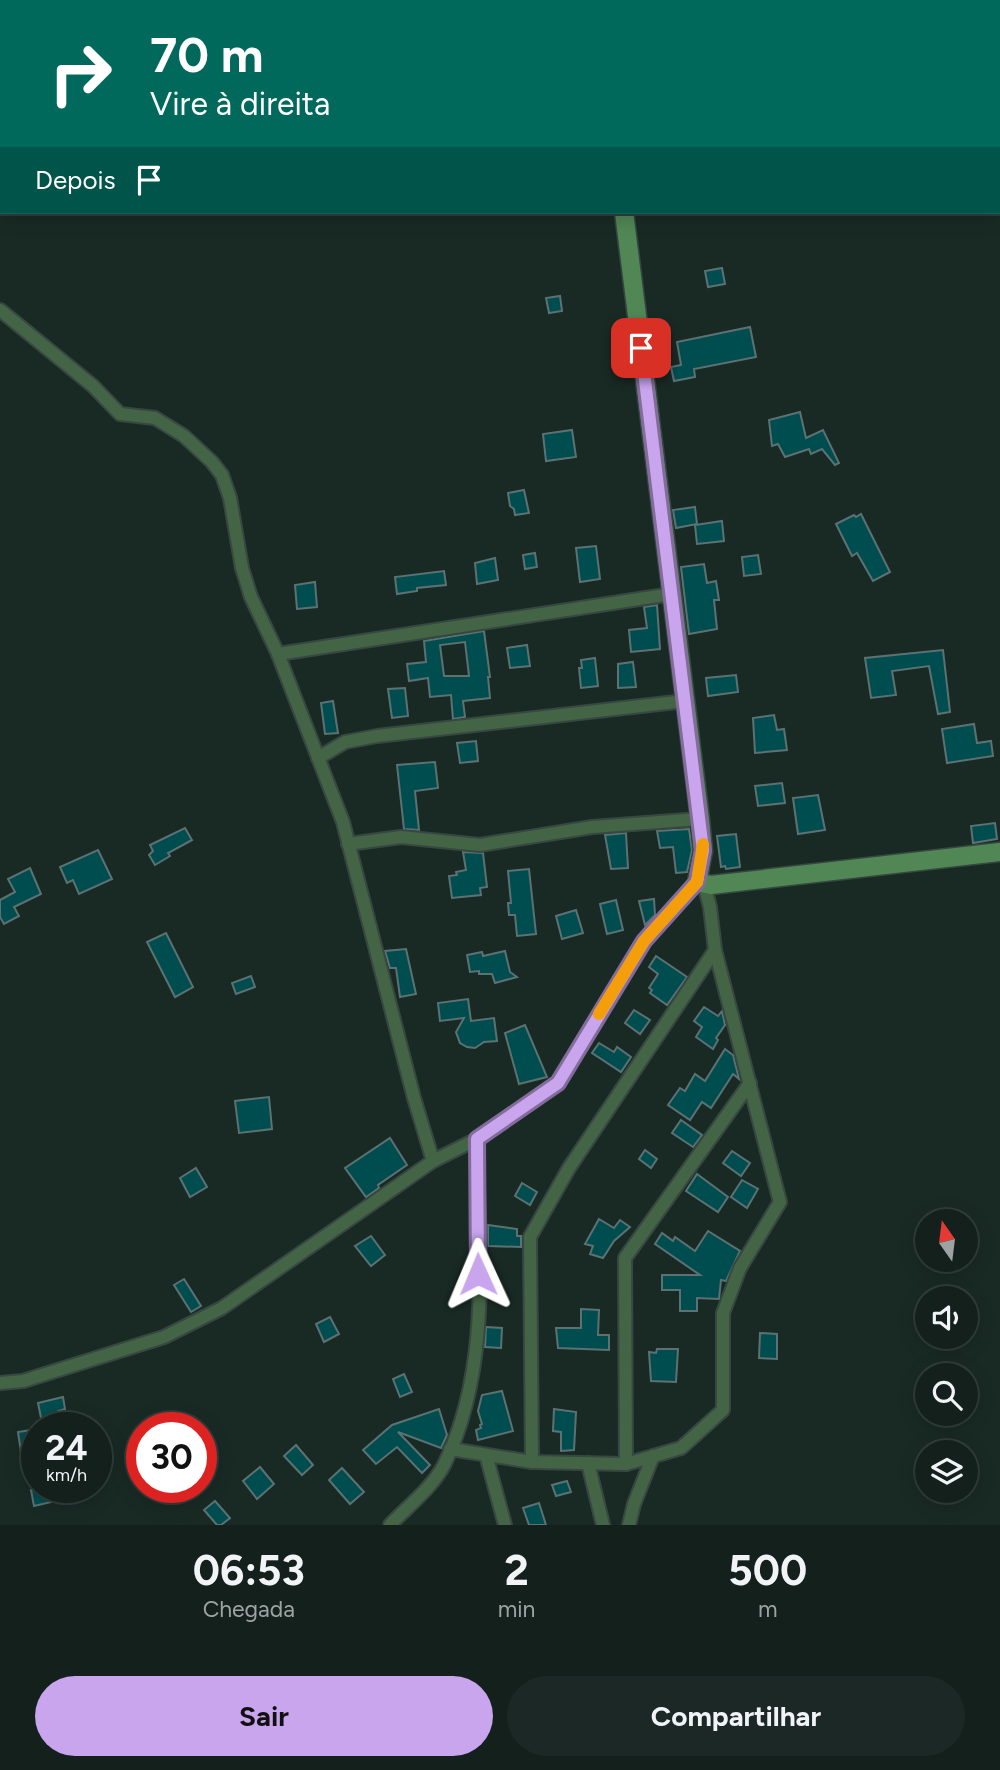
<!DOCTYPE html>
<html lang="pt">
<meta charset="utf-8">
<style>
body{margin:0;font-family:Figtree,sans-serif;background:#1c2825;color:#f1f3f6;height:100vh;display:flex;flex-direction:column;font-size:26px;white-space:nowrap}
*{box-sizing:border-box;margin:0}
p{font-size:23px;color:#9da3a3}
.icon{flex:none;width:38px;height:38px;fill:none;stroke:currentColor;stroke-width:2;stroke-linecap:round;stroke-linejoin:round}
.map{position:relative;height:1525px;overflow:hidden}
.panel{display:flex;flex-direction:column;background:#13201c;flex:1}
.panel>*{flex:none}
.banner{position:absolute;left:0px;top:0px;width:1001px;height:214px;box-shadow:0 4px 18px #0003,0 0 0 2px #323e3b;background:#00695c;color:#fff;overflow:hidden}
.needle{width:46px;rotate:346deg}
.tools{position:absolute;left:915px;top:1209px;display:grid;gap:14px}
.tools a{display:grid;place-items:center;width:63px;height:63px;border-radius:50%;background:#13201c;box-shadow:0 4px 18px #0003,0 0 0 2px #323e3b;font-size:35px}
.speed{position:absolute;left:21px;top:1412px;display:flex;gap:14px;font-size:35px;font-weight:700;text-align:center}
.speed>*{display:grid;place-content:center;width:91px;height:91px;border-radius:50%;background:#13201c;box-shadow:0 4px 18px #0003,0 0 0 2px #323e3b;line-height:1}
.speed small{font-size:18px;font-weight:400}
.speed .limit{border:10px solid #d22;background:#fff;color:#111}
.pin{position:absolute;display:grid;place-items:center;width:60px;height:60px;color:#fff;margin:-30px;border-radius:14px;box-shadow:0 4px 10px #0006}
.me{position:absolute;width:77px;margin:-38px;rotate:359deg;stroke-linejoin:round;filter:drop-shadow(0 0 5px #0008)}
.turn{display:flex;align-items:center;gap:24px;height:147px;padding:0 35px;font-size:32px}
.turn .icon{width:91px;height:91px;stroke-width:2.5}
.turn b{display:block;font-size:49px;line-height:60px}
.then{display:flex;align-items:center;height:66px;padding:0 35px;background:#0003;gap:14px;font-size:26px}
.eta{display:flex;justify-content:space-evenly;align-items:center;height:119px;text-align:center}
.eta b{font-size:42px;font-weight:700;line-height:49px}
.primary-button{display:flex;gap:14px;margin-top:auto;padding:14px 35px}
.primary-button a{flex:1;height:80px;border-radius:42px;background:#c9a5ee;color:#111;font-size:28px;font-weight:700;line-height:80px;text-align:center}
.primary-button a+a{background:#1c2825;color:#f1f3f6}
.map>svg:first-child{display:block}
.building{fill:#004d50;stroke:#5c7172;stroke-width:2;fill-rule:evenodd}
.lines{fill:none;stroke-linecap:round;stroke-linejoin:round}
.street-casing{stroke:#374742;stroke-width:16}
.secondary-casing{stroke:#374742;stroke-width:21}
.street{stroke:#436445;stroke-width:12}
.secondary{stroke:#518755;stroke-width:18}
.route-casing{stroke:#836b9b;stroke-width:18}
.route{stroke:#c9a5ee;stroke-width:12}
.slow{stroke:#f59e0b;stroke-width:12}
</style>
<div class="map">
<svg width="1000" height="1525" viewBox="0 0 1000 1525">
<rect width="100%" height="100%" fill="#192a25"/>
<g class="building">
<path d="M722,268L725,284L708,287L705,271Z"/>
<path d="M560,296L562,311L549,313L546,298Z"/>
<path d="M750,327L756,357L694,369L695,377L674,381L671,367L681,365L677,342Z"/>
<path d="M800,412L806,438L823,430L839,463L835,465L822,449L811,454L809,449L785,457L778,444L772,446L769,420Z"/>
<path d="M572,430L576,457L546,461L543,434Z"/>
<path d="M524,490L529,513L515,515L514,509L510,506L508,493Z"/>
<path d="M695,507L697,524L676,528L673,510Z"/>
<path d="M861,514L890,572L873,581L857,553L852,556L836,524L854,515L856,517Z"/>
<path d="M722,521L724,541L697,544L695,525Z"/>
<path d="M596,546L600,579L580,582L576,548Z"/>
<path d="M535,553L537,567L525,569L523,555Z"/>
<path d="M758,555L761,574L744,576L742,557Z"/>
<path d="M495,558L498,580L477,584L475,563Z"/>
<path d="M704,564L707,583L716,581L719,600H714L717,629L689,634L681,567Z"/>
<path d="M444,571L446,585L417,588V591L397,594L395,577Z"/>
<path d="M315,582L317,607L297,609L295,585Z"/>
<path d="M657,605L660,649L631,652L629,630L647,628L644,607Z"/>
<path d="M484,631L490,677H488L490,698L463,701L465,717L453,719L451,695L430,697L428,678L409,681L407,664L426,662L424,641ZM465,642L469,676H444L440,645Z"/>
<path d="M527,645L530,666L510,668L507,648Z"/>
<path d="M943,650L950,712L938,714L929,666L892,671L896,695L871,698L865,658Z"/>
<path d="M595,658L598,686L581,688L579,668H582L581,660Z"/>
<path d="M633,662L636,687L618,688V664Z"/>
<path d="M736,675L738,692L708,696L706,678Z"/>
<path d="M405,688L408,716L392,718L388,689Z"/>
<path d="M333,701L338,733L325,734L321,703Z"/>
<path d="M774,715L777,730L784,729L787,750L755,753L753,718Z"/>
<path d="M974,724L977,743L991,741L993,756L947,763L942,729Z"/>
<path d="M476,741L478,761L460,763L457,743Z"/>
<path d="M435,762L438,788L415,791L419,830L404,829L397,765Z"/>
<path d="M782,783L785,803L758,806L755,786Z"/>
<path d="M818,795L825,830L798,834L793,798Z"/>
<path d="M995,823L997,839L973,843L971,826Z"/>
<path d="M185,828L192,840L168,853L170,856L155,865L149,855L153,851L150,845Z"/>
<path d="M689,829L692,850L687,872L676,873L673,847L660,848L657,831Z"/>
<path d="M626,833L628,868L611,869L605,835Z"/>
<path d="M736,834L740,867L726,869L725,866L721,867L717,836Z"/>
<path d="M98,850L112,879L79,894L73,880L67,883L60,867Z"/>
<path d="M463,852L483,853L487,887L480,888L481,895L452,898L449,876L457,875L456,872L466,870Z"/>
<path d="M30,868L41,894L14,907L19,916L4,924L0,917V900L15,892L8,879Z"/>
<path d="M529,869L536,934L517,936L515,915H509L508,903H511L508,871Z"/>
<path d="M654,899L655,915L645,925L639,901Z"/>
<path d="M616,900L623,930L607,934L600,904Z"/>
<path d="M576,910L583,933L562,939L556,916Z"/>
<path d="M166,933L193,987L175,997L147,942Z"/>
<path d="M406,949L416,994L400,997L396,968H390L385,951Z"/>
<path d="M505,951L510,972L517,977L495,983L492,974H479V971L470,972L467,955L482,952L483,956Z"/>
<path d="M656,956L687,977L667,1005L650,993L652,990L649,988L658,974L649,967Z"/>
<path d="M251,976L255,987L236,994L232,983Z"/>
<path d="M468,999L471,1021L494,1018L497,1041L484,1042L475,1048L467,1047L460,1043L456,1032L464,1018L440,1021L438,1003Z"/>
<path d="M704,1007L718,1016L722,1011L725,1025L716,1038L718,1040L713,1049L696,1037L702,1027L694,1021Z"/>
<path d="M634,1010L650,1020L640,1034L625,1023Z"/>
<path d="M525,1025L547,1077L519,1084L505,1033Z"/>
<path d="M599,1043L614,1052L617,1047L631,1057L621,1072L592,1053Z"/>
<path d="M725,1049L733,1055L739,1079L733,1074L711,1108L702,1102L690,1120L668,1105L680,1088L685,1091L695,1074L705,1081Z"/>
<path d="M269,1097L272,1129L239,1133L235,1101Z"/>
<path d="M681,1120L702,1135L693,1147L672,1133Z"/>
<path d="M390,1138L407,1165L378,1185L379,1188L366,1197L345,1168Z"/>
<path d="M645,1150L657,1159L651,1168L639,1159Z"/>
<path d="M732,1151L750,1163L741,1176L723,1163Z"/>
<path d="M196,1168L207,1187L190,1197L180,1178Z"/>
<path d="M697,1174L728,1197L718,1212L686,1191Z"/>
<path d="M742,1180L758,1189L747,1208L731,1197Z"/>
<path d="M522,1183L537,1192L530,1205L515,1196Z"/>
<path d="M599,1219L614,1228L620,1220L630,1227L614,1241L603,1258L590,1254L593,1246L585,1244Z"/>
<path d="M488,1225L517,1229V1236H521V1247L488,1246Z"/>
<path d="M708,1231L740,1251L726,1281L721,1280L719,1299L697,1298V1311H680V1290H662V1275H700L655,1244L662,1233L673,1241L675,1237L695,1251Z"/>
<path d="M371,1236L385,1255L371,1266L355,1246Z"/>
<path d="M184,1279L201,1306L191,1312L174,1285Z"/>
<path d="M581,1309L599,1310L598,1335H609V1350L558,1348L556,1328H581Z"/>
<path d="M330,1317L339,1334L324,1342L316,1324Z"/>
<path d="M486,1327L502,1328L501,1348L485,1347Z"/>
<path d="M760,1333L777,1334V1359L759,1358Z"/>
<path d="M657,1349H678L676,1382L651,1381L649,1352L656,1353Z"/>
<path d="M404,1374L412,1392L400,1397L393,1379Z"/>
<path d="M502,1391L513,1431L478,1440L476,1430L481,1428L480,1425L482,1424L478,1411L482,1395Z"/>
<path d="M63,1397L65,1409L58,1411L54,1425L43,1428L38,1403Z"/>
<path d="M439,1409L447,1435L441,1448L398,1432L430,1465L422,1473L397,1447L376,1464L363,1450L392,1425Z"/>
<path d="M554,1409L576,1412L574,1450L561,1451V1432L553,1431Z"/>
<path d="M37,1429V1456L22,1459L18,1432Z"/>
<path d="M296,1445L313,1465L302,1475L284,1456Z"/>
<path d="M260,1467L274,1484L257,1499L243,1481Z"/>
<path d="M342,1468L364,1492L350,1504L329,1480Z"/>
<path d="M567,1481L571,1492L556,1496L552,1485Z"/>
<path d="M48,1488L51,1502L34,1506L31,1490Z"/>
<path d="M215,1501L230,1518L221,1525H217L204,1510Z"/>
<path d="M539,1503L546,1525H529L523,1508Z"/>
</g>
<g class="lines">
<defs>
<g id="street">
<path d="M999,13L1000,12"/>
<path d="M0,310L93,386L120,414L155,418L184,436L212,462L222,475L230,498L242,568L251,597L278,654L343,822L414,1098L433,1161"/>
<path d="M278,654L672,594"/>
<path d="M318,758L345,742L377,736L685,701"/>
<path d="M348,844L401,837L480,845L592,827L700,819"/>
<path d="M0,1383L23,1381L164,1337L222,1308L433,1161L477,1139L558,1083L644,941L697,882"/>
<path d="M450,1449L532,1462L626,1464L681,1448L723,1410V1313L740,1268L780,1202L715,950L710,907L704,884"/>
<path d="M486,1455L505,1525"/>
<path d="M532,1462L530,1237L569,1168L715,950"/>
<path d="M588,1463L603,1525"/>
<path d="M626,1464L625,1258L750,1083"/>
<path d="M390,1525C407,1507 432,1488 444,1465C493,1365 478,1247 477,1139"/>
<path d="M629,1525L634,1504L653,1456"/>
</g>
<g id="secondary">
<path d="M597,0L598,2"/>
<path d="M624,212L700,819L703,851L697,882L711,885L1000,852"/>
</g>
</defs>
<use href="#street" class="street-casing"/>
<use href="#secondary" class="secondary-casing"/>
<use href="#street" class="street"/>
<use href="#secondary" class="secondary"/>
</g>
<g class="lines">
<defs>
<path id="route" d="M478,1274L477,1139L558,1083L644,941L697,882L703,850L641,348"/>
</defs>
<use href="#route" class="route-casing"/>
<use href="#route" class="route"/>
<path class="slow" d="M599,1014L644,941L697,882L703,844"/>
</g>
</svg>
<div class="tools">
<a><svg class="needle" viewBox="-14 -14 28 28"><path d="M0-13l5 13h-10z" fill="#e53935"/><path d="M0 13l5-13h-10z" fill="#9da3a3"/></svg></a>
<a><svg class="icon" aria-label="sound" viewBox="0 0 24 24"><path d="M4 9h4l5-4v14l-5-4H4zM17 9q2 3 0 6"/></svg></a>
<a><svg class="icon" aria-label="search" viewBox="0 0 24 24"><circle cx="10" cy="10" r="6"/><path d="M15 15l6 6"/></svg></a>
<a><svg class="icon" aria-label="layers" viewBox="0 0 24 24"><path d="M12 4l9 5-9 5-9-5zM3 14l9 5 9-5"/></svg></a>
</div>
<div class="speed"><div>24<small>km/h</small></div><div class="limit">30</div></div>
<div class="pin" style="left:641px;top:348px;background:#d93025"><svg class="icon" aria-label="arrive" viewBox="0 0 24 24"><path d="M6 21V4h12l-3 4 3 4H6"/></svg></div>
<svg class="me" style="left:478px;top:1274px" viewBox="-20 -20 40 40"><path d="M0-17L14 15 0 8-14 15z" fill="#c9a5ee" stroke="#fff" stroke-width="4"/></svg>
<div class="banner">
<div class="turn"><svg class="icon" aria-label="right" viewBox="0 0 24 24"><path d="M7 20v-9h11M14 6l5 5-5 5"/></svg><div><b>70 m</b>Vire à direita</div></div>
<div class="then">Depois<svg class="icon" aria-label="arrive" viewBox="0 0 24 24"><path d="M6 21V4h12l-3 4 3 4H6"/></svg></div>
</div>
</div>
<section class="panel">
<div class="eta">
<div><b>06:53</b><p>Chegada</p></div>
<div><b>2</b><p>min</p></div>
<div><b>500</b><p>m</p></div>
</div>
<div class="primary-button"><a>Sair</a><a>Compartilhar</a></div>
</section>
